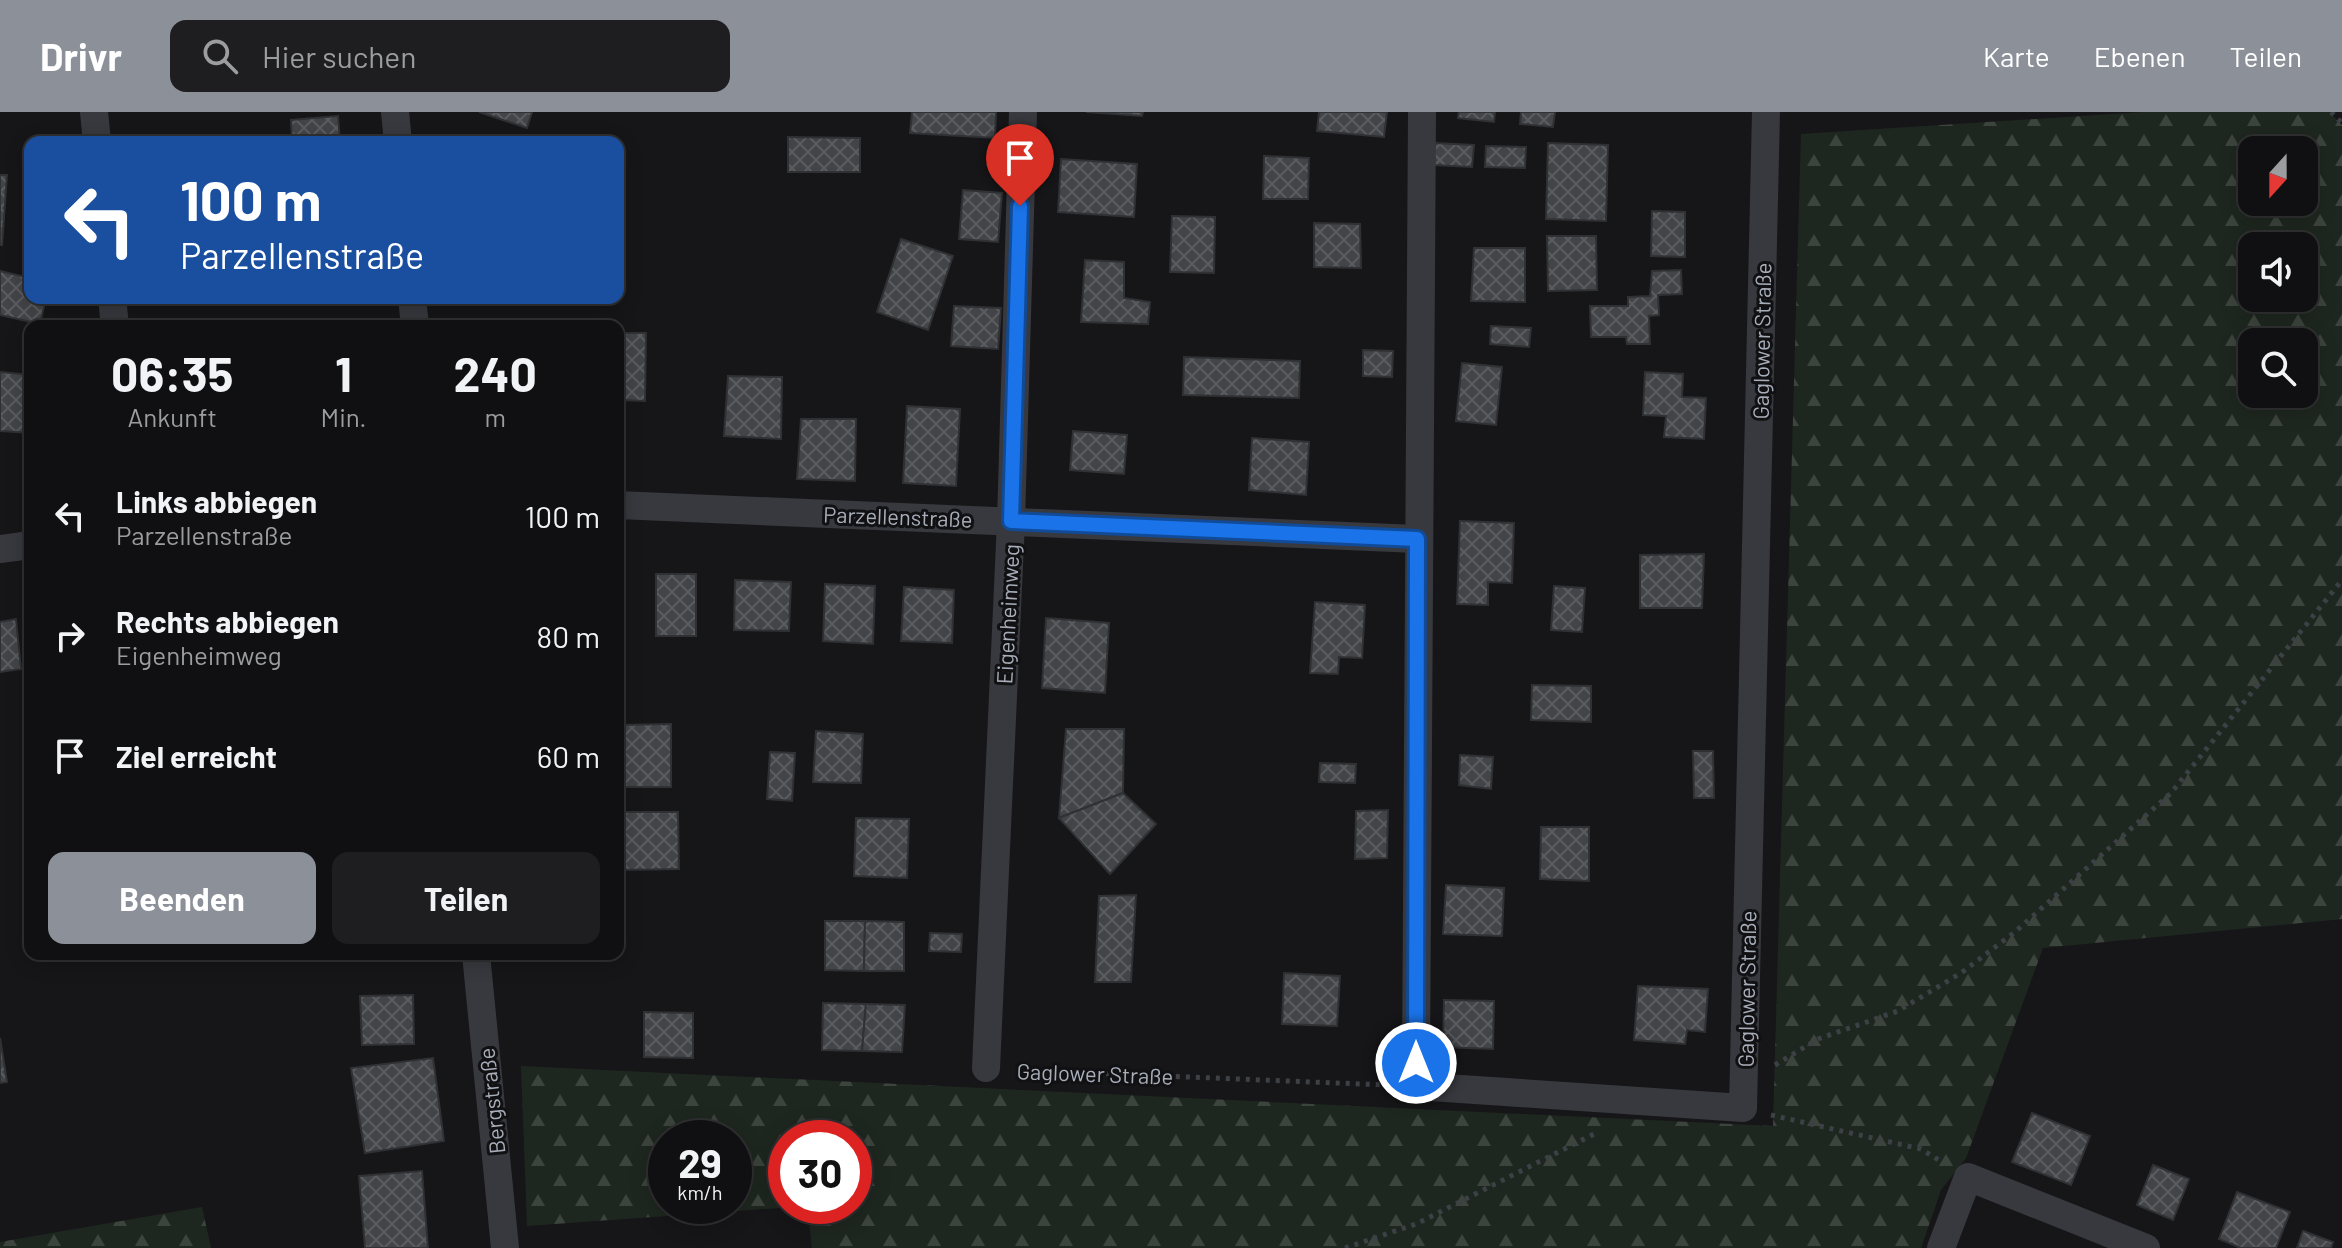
<!DOCTYPE html>
<html lang="de">
<meta charset="utf-8">
<style>
body{margin:0;font-family:Barlow,sans-serif;background:#1e1e20;color:#f1f3f6;height:100vh;display:flex;flex-direction:column;font-size:30px;white-space:nowrap}
*{box-sizing:border-box;margin:0}
p{font-size:26px;color:#9c9d9f}
.icon{flex:none;width:44px;height:44px;fill:none;stroke:currentColor;stroke-width:2;stroke-linecap:round;stroke-linejoin:round}
.map{position:relative;flex:1;overflow:hidden}
.sheet{position:absolute;left:24px;top:208px;width:600px;height:640px;display:flex;flex-direction:column;background:#101012;border-radius:16px;box-shadow:0 4px 20px #0003,0 0 0 2px #303032}
.sheet>*{flex:none}
.guide{position:absolute;left:24px;top:24px;width:600px;height:168px;border-radius:16px;box-shadow:0 4px 20px #0003,0 0 0 2px #303032;background:#1a4fa0;color:#fff;overflow:hidden}
.needle{width:52px;rotate:201deg}
.fabs{position:absolute;left:2238px;top:24px;display:grid;gap:16px}
.fabs a{display:grid;place-items:center;width:80px;height:80px;border-radius:16px;background:#101012;box-shadow:0 4px 20px #0003,0 0 0 2px #303032;font-size:40px}
.speed{position:absolute;left:648px;top:1008px;display:flex;gap:16px;font-size:40px;font-weight:700;text-align:center}
.speed>*{display:grid;place-content:center;width:104px;height:104px;border-radius:50%;background:#101012;box-shadow:0 4px 20px #0003,0 0 0 2px #303032;line-height:1}
.speed small{font-size:20px;font-weight:400}
.speed .limit{border:12px solid #d22;background:#fff;color:#111}
.pin{position:absolute;display:grid;place-items:center;width:68px;height:68px;color:#fff;margin:-82px -34px;border-radius:50% 50% 50% 0;rotate:-45deg;box-shadow:0 0 8px #0007}
.pin .icon{rotate:45deg}
.me{position:absolute;width:88px;margin:-44px;rotate:0deg;stroke-linejoin:round;filter:drop-shadow(0 0 6px #0008)}
.turn{display:flex;align-items:center;gap:28px;height:168px;padding:0 24px;font-size:36px}
.turn .icon{width:104px;height:104px;stroke-width:2.5}
.turn b{display:block;font-size:56px;line-height:68px}
.eta{display:flex;justify-content:space-evenly;align-items:center;height:136px;text-align:center}
.eta b{font-size:48px;font-weight:700;line-height:56px}
.action{display:flex;gap:16px;margin-top:auto;padding:16px 24px}
.action a{flex:1;height:92px;border-radius:16px;background:#8c9099;color:#fff;font-size:32px;font-weight:700;line-height:92px;text-align:center}
.action a+a{background:#1e1e20;color:#f1f3f6}
ul{padding:0;list-style:none}
li{display:flex;align-items:center;gap:24px;height:120px;padding:0 24px}
li div{flex:1}
li b{display:block;font-size:30px}
li em{font-style:normal}
header{display:flex;align-items:center;gap:48px;box-sizing:border-box;height:112px;padding:0 40px;background:#8c9099;color:#fff}
header strong{font-size:38px}
nav{display:flex;gap:44px;margin-inline-start:auto;font-size:28px}
.search{width:560px;height:72px;background:#1e1e20;display:flex;align-items:center;gap:20px;box-sizing:border-box;padding:0 28px;border-radius:16px;color:#9c9d9f;font-size:30px}
.map>svg:first-child{display:block}
.forest{fill:url(#forest-firs);fill-rule:evenodd}
.building{fill:url(#building-cross-hatch);stroke:#303134;stroke-width:2}
.lines{fill:none;stroke-linecap:round;stroke-linejoin:round}
.path{stroke:#3d4045;stroke-width:5;stroke-dasharray:4 6;stroke-linecap:butt}
.minor{stroke:#37393e;stroke-width:28}
.route-casing{stroke:#114b97;stroke-width:20}
.route{stroke:#1a73e8;stroke-width:14}
.labels{text-anchor:middle;dominant-baseline:central;stroke-width:6;stroke-linejoin:round;paint-order:stroke}
.street-label{font-size:22px;fill:#a8aeb9;stroke:#111113}
</style>
<header>
<strong>Drivr</strong>
<div class="search"><svg class="icon" aria-label="search" viewBox="0 0 24 24"><circle cx="10" cy="10" r="6"/><path d="M15 15l6 6"/></svg>Hier suchen</div>
<nav><a>Karte</a><a>Ebenen</a><a>Teilen</a></nav>
</header>
<div class="map">
<svg width="2342" height="1136" viewBox="0 0 2342 1136">
<defs>
<pattern id="forest-firs" width="22" height="20" patternUnits="userSpaceOnUse" patternTransform="scale(2)"><rect width="22" height="20" fill="#1e271f"/><path d="M5 1l3.5 6h-7zM16 11l3.5 6h-7z" fill="#3c443d"/></pattern>
<pattern id="building-cross-hatch" width="8" height="8" patternUnits="userSpaceOnUse" patternTransform="scale(2)"><rect width="8" height="8" fill="#424448"/><path d="M0 0l8 8M0 8l8-8" fill="none" stroke="#5a5c60"/></pattern>
</defs>
<rect width="100%" height="100%" fill="#161618"/>
<g class="forest">
<path d="M2144,0H2329L2342,13V807L2043,836L1966,1046L1941,1078L1921,1136H812L807,1094L527,1114L521,954L1773,1014L1801,22ZM2252,38H2304V90H2252ZM2252,134H2304V186H2252ZM2252,230H2304V282H2252ZM666,1026H734V1094H666ZM786,1026H854V1094H786Z"/>
<path d="M202,1095L211,1136H0V1130Z"/>
</g>
<g class="building">
<path d="M479,0H532L527,16Z"/>
<path d="M912,0H996L995,26L910,21Z"/>
<path d="M1086,0H1143L1142,4Z"/>
<path d="M1319,0H1387L1384,25L1317,19Z"/>
<path d="M1459,0H1495L1494,10L1458,6Z"/>
<path d="M1521,0H1555L1553,15L1520,12Z"/>
<path d="M338,4L340,30H292L291,8Z"/>
<path d="M788,25L860,26V60H788Z"/>
<path d="M1435,31L1474,33L1472,55L1434,53Z"/>
<path d="M1548,31L1608,33L1606,109L1546,107Z"/>
<path d="M1486,34L1526,35L1525,56L1485,55Z"/>
<path d="M1264,44L1309,46L1308,87H1263Z"/>
<path d="M1061,47L1137,52L1134,105L1058,100Z"/>
<path d="M0,63H7L2,133H0Z"/>
<path d="M963,78L1002,81L998,130L959,127Z"/>
<path d="M1652,99L1685,100V145L1651,144Z"/>
<path d="M1172,104L1215,105L1214,161L1170,160Z"/>
<path d="M1314,111L1360,112L1361,156L1314,155Z"/>
<path d="M1547,124H1596L1597,178L1548,179Z"/>
<path d="M901,127L953,144L928,218L877,200Z"/>
<path d="M1474,136H1525V190L1471,189Z"/>
<path d="M1085,148L1124,150V186L1150,190L1148,212L1081,210Z"/>
<path d="M1681,158L1682,182L1658,183L1659,203L1649,204L1650,232H1627L1626,225H1591L1590,194H1628V185L1650,184L1652,159Z"/>
<path d="M0,159L30,166V186H46L40,212L0,203Z"/>
<path d="M954,194L1001,196L998,237L951,234Z"/>
<path d="M1491,214L1531,216L1529,235L1490,232Z"/>
<path d="M618,221H646L645,289L618,288Z"/>
<path d="M1363,238L1393,239L1392,265L1363,264Z"/>
<path d="M1184,245L1300,249L1299,286L1183,283Z"/>
<path d="M1462,251L1502,255L1496,313L1456,309Z"/>
<path d="M0,260L30,263V321L0,319Z"/>
<path d="M1645,260L1683,262L1682,285L1706,286L1704,327L1664,325L1666,304L1643,303Z"/>
<path d="M728,264L782,265L781,327L724,324Z"/>
<path d="M907,294L960,297L956,374L903,371Z"/>
<path d="M801,307H856L855,369L797,367Z"/>
<path d="M1073,319L1127,323L1124,362L1070,358Z"/>
<path d="M1252,326L1309,330L1306,383L1249,378Z"/>
<path d="M1460,409L1514,411L1512,471L1488,470V493L1457,492Z"/>
<path d="M1704,442L1702,496H1640V443Z"/>
<rect x="618" y="458" width="3" height="52"/>
<rect x="656" y="462" width="40" height="62"/>
<path d="M735,468L791,470L789,519L734,518Z"/>
<path d="M825,472L875,474L873,532L823,529Z"/>
<path d="M1554,474L1585,476L1582,520L1551,518Z"/>
<path d="M904,475L954,478L952,531L901,529Z"/>
<path d="M1315,490L1365,493L1362,546L1339,545L1338,562L1310,561Z"/>
<path d="M1046,506L1109,511L1105,581L1042,576Z"/>
<path d="M16,507L21,557L0,560V510Z"/>
<path d="M1532,573L1591,574V610L1531,608Z"/>
<path d="M671,612V675H618V613Z"/>
<path d="M1066,617H1124L1123,681L1059,706Z"/>
<path d="M816,619L863,622L861,671L813,670Z"/>
<path d="M1693,639H1713L1714,686H1694Z"/>
<path d="M770,640L795,641L792,689L767,687Z"/>
<path d="M1460,643L1493,645L1491,677L1459,673Z"/>
<path d="M1320,651L1356,652L1355,671L1319,670Z"/>
<path d="M1123,681L1156,712L1110,762L1059,706Z"/>
<path d="M1388,698L1387,746L1355,747L1356,699Z"/>
<path d="M620,700H678L679,757L620,758Z"/>
<path d="M856,706L909,707L907,766L854,764Z"/>
<path d="M1541,715H1589V769L1540,767Z"/>
<path d="M1446,773L1504,776L1502,824L1443,822Z"/>
<path d="M1136,783L1131,870H1095L1099,784Z"/>
<path d="M825,809H865L864,859L825,858Z"/>
<path d="M865,809L904,810V859H864Z"/>
<path d="M930,821L962,822L961,840L929,839Z"/>
<path d="M534,842H599V848L534,845Z"/>
<path d="M1284,861L1340,864L1337,914L1282,912Z"/>
<path d="M1638,874L1708,877L1705,920L1687,918L1685,932L1634,928Z"/>
<path d="M413,883L414,932L362,933L360,884Z"/>
<path d="M1444,888L1494,889L1493,937L1443,935Z"/>
<path d="M823,891L866,892L862,939L822,938Z"/>
<path d="M866,892L905,893L902,940L862,939Z"/>
<path d="M644,900L693,901V946L644,945Z"/>
<path d="M0,926L7,970L0,971Z"/>
<path d="M433,946L444,1029L365,1041L351,956Z"/>
<path d="M2032,1001L2090,1024L2071,1073L2012,1050Z"/>
<path d="M2153,1053L2189,1067L2173,1108L2137,1093Z"/>
<path d="M422,1059L428,1136H365L359,1064Z"/>
<path d="M2237,1080L2290,1100L2276,1136H2241L2219,1127Z"/>
<path d="M2303,1119L2333,1130L2331,1136H2297Z"/>
</g>
<g class="lines">
<g class="path">
<path d="M2331,0L2342,11"/>
<path d="M1775,953L1818,927L1898,899L1961,861L2015,820L2171,681L2342,468"/>
<path d="M1016,958L1386,973"/>
<path d="M1771,1003L1921,1037L1942,1050"/>
<path d="M1345,1136L1416,1112L1598,1020"/>
</g>
<g class="minor">
<path d="M94,0L97,30"/>
<path d="M395,0L398,30"/>
<path d="M112,186L115,214"/>
<path d="M412,186L415,214"/>
<path d="M618,393L1417,427"/>
<path d="M0,437L30,433"/>
<path d="M476,842L505,1136"/>
<path d="M1416,951L1422,0"/>
<path d="M986,956L1011,409L1023,0"/>
<path d="M1416,974L1743,996L1766,0"/>
<path d="M1941,1136L1968,1065L2146,1136"/>
</g>
</g>
<g class="lines">
<defs>
<path id="route" d="M1020,94L1011,409L1417,427L1416,951"/>
</defs>
<use href="#route" class="route-casing"/>
<use href="#route" class="route"/>
</g>
<g class="labels">
<g class="street-label">
<text transform="translate(1761 229) rotate(-89)">Gaglower Straße</text>
<text transform="translate(898 404) rotate(2)">Parzellenstraße</text>
<text transform="translate(1007 502) rotate(-87)">Eigenheimweg</text>
<text transform="translate(1746 877) rotate(-89)">Gaglower Straße</text>
<text transform="translate(1095 961) rotate(2)">Gaglower Straße</text>
<text transform="translate(491 989) rotate(-96)">Bergstraße</text>
</g>
</g>
</svg>
<div class="fabs">
<a><svg class="needle" viewBox="-14 -14 28 28"><path d="M0-13l5 13h-10z" fill="#e53935"/><path d="M0 13l5-13h-10z" fill="#9c9d9f"/></svg></a>
<a><svg class="icon" aria-label="sound" viewBox="0 0 24 24"><path d="M4 9h4l5-4v14l-5-4H4zM17 9q2 3 0 6"/></svg></a>
<a><svg class="icon" aria-label="search" viewBox="0 0 24 24"><circle cx="10" cy="10" r="6"/><path d="M15 15l6 6"/></svg></a>
</div>
<div class="speed"><div>29<small>km/h</small></div><div class="limit">30</div></div>
<div class="pin" style="left:1020px;top:94px;background:#d93025"><svg class="icon" aria-label="arrive" viewBox="0 0 24 24"><path d="M6 21V4h12l-3 4 3 4H6"/></svg></div>
<svg class="me" style="left:1416px;top:951px" viewBox="-20 -20 40 40"><circle r="17" fill="#1a73e8" stroke="#fff" stroke-width="3"/><path d="M0-11L8 9 0 5-8 9z" fill="#fff"/></svg>
<div class="guide">
<div class="turn"><svg class="icon" aria-label="left" viewBox="0 0 24 24"><path d="M17 20v-9H6M10 6l-5 5 5 5"/></svg><div><b>100 m</b>Parzellenstraße</div></div>
</div>
<section class="sheet">
<div class="eta">
<div><b>06:35</b><p>Ankunft</p></div>
<div><b>1</b><p>Min.</p></div>
<div><b>240</b><p>m</p></div>
</div>
<ul>
<li><svg class="icon" aria-label="left" viewBox="0 0 24 24"><path d="M17 20v-9H6M10 6l-5 5 5 5"/></svg><div><b>Links abbiegen</b><p>Parzellenstraße</p></div><em>100 m</em></li>
<li><svg class="icon" aria-label="right" viewBox="0 0 24 24"><path d="M7 20v-9h11M14 6l5 5-5 5"/></svg><div><b>Rechts abbiegen</b><p>Eigenheimweg</p></div><em>80 m</em></li>
<li><svg class="icon" aria-label="arrive" viewBox="0 0 24 24"><path d="M6 21V4h12l-3 4 3 4H6"/></svg><div><b>Ziel erreicht</b></div><em>60 m</em></li>
</ul>
<div class="action"><a>Beenden</a><a>Teilen</a></div>
</section>
</div>
